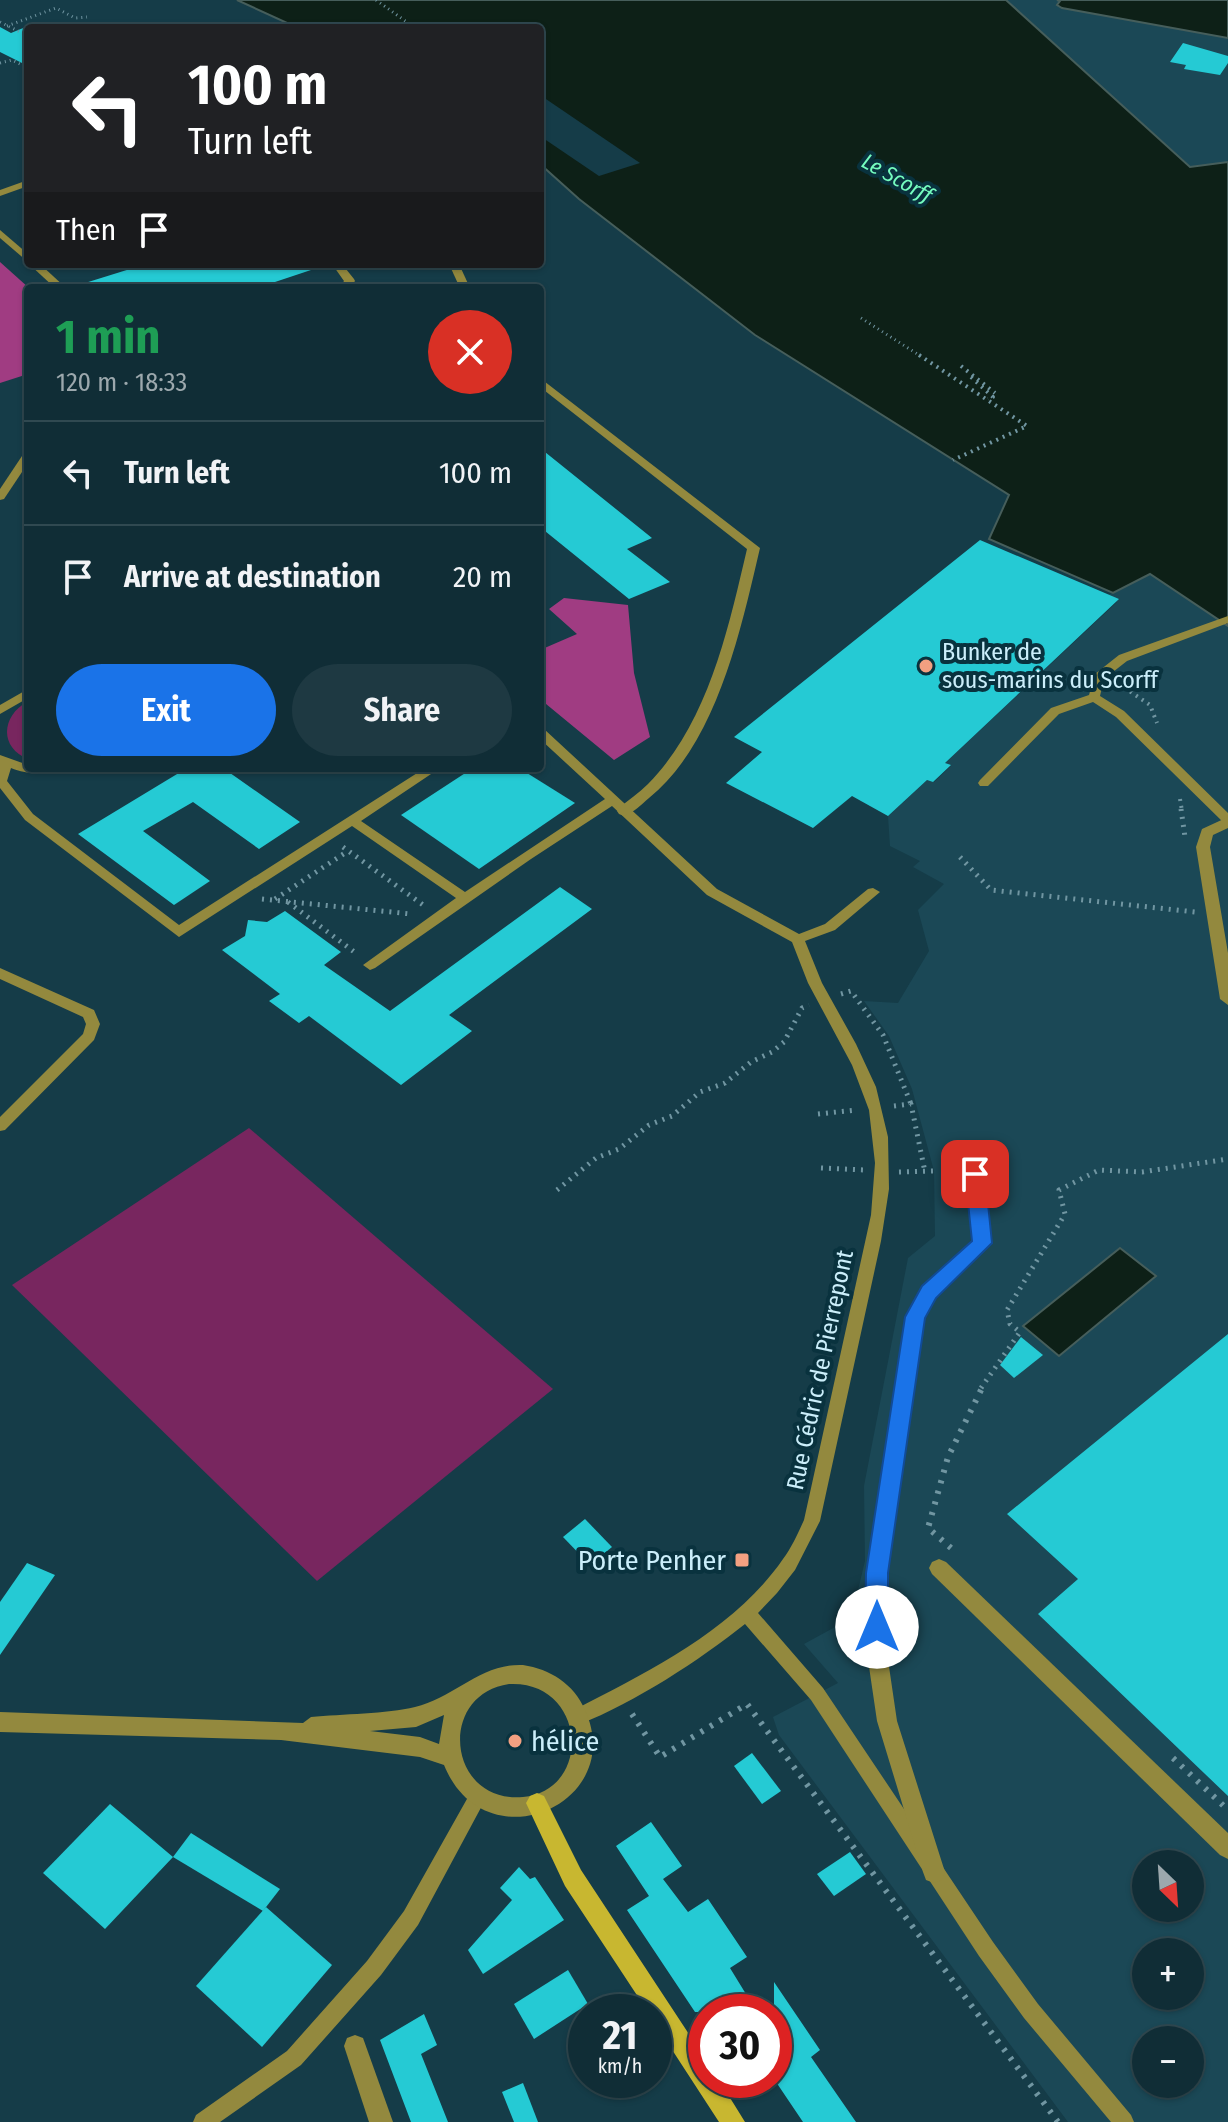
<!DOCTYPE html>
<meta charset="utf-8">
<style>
body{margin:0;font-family:"Fira Sans Condensed",sans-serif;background:#1e3942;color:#f1f3f6;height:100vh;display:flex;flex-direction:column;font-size:30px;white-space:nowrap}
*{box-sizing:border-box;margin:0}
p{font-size:26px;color:#9ca8ad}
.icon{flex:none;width:44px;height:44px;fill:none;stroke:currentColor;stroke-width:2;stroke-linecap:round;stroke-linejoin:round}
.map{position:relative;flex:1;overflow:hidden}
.side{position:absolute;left:24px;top:284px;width:520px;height:488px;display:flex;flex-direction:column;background:#102d36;border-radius:8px;box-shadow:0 2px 6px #0004,0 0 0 2px #304951}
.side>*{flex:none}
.hud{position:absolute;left:24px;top:24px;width:520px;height:244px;border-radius:8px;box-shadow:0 2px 6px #0004,0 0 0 2px #304951;background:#202124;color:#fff;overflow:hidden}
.needle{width:52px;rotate:155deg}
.fabs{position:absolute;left:1132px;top:1850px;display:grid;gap:16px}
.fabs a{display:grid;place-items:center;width:72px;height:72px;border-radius:50%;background:#102d36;box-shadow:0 2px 6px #0004,0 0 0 2px #304951;font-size:40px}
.speed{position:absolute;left:568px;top:1994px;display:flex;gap:16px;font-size:40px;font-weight:700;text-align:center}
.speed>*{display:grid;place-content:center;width:104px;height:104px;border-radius:50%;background:#102d36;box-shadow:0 2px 6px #0004,0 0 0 2px #304951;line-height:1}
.speed small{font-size:20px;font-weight:400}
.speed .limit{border:12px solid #d22;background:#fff;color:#111}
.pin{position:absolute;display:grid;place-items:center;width:68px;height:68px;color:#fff;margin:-34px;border-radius:16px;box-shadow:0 4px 12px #0006}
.me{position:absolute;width:88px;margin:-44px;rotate:0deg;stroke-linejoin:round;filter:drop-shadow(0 0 6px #0008)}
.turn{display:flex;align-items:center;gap:28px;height:168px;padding:0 32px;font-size:36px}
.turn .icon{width:104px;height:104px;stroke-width:2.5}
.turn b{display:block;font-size:56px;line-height:68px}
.then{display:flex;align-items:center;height:76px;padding:0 32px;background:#0003;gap:16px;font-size:30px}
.round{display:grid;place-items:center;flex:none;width:84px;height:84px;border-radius:42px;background:#1e3942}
.overview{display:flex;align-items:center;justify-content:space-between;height:136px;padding:0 32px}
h1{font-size:48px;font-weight:700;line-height:60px;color:#1e9e55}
.cta{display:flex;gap:16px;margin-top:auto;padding:16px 32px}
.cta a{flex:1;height:92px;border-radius:48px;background:#1a73e8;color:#fff;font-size:32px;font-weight:700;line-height:92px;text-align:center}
.cta a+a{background:#1e3942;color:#f1f3f6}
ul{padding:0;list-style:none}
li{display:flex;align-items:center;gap:24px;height:104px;padding:0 32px;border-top:2px solid #304951}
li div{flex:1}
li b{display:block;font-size:30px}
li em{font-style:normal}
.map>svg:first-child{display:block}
.built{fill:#1b4856;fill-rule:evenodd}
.green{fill:#78265f}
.forest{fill:#a03c82}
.water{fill:#0d2017;stroke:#465e5b;stroke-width:2}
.pier{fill:#153c48}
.building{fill:#25cad4}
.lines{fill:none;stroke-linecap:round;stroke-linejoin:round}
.path-far3{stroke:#7196a2;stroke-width:3;stroke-dasharray:1 4;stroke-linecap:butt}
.path-far2{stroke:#7196a2;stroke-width:4;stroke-dasharray:2 5;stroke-linecap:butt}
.path-far1{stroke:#7196a2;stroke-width:5;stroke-dasharray:2 6;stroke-linecap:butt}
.path{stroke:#7196a2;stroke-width:6;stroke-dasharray:3 8;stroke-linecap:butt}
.lane{fill:#93893e;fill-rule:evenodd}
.street{fill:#93893e;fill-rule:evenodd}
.secondary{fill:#c8b730;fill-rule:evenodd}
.route{fill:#1a73e8;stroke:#114b97;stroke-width:2}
.poi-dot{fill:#f2a081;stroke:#09323e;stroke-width:3}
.labels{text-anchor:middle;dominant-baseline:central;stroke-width:8;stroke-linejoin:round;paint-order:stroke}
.far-water-label{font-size:22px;font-style:italic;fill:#75fcbf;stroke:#09323e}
.poi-label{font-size:24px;fill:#cbeefa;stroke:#09323e;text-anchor:start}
.street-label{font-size:24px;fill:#cbeefa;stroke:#09323e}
.near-poi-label{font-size:28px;fill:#cbeefa;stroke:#09323e;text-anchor:end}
</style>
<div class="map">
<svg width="1228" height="2122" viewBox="0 0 1228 2122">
<rect width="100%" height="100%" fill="#153c48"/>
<g class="built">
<path d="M1006,0H1228V162L1190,167Z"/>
<path d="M1150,574L1228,626V2122H1068L779,1735L773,1717L838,1683L804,1644L837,1626L853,1611L865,1561L864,1486L908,1258L935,1236L934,1171L912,1089L889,1036L864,1001L898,1003L929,951L918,910L944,884L913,867L920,861L890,846L888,816L927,780L934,782L951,766L945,763L1117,602L1108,595ZM1146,1864H1190V1908H1146ZM1146,1952H1190V1996H1146ZM1146,2040H1190V2084H1146Z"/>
</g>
<g class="green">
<path d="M28,701V759C0,748 0,717 28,701Z"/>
<path d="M249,1128L553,1389L317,1581L12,1285Z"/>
</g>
<g class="forest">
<path d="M0,262L29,288L28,374L0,383Z"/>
<path d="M564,598L628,605L634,673L650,737L614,760L540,699V650L577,634L549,609Z"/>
</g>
<g class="water">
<path d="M237,0H1006L1190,167L1228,162V626L1150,574L1113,593L989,539L1009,495L755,335L579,199L540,164V28H298Z"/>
<path d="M1057,0H1228V38L1062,8L1057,5L1060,1Z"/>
<path d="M1120,1248L1156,1276L1059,1356L1023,1326Z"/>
</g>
<path class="pier" d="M540,95L640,163L599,176L540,136Z"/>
<g class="building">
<path d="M28,26V66L0,52V27L11,33Z"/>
<path d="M1183,43L1228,56V63L1220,75L1184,69L1186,65L1170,62Z"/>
<path d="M146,264H317V268L257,288H86L85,283Z"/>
<path d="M540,448L652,538L627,549L670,582L629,599L540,527Z"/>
<path d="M980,540L1119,599L945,763L951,765L933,782L927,780L888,816L852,796L813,828L726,783L762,752L734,737Z"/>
<path d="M187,768H223L300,822L259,849L193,802L143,831L210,881L174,905L78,834Z"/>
<path d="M473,768H519L575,803L479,869L401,815Z"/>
<path d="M560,887L592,909L449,1015L472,1031L401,1085L309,1016L299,1023L269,1001L280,994L222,950L245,936L248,920L267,922L285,911L341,952L324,965L390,1011Z"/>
<path d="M1228,1334V1796L1038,1614L1078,1579L1007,1514Z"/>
<path d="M1021,1337L1043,1355L1014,1378L1000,1365Z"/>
<path d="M585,1519L612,1547L590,1565L563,1537Z"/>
<path d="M27,1563L55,1575L0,1655V1602Z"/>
<path d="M752,1753L781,1791L762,1804L734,1766Z"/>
<path d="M110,1804L173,1857L105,1929L43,1873Z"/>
<path d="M651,1822L682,1866L663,1879L688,1912L708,1899L747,1957L730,1968L757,2012H695L627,1910L649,1896L616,1846Z"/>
<path d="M191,1833L280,1889L263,1911L173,1857Z"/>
<path d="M850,1852L866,1874L834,1896L817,1874Z"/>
<path d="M519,1867L530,1879L535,1877L564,1920L483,1974L468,1950L512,1900L500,1888Z"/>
<path d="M266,1907L332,1965L262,2047L196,1986Z"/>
<path d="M568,1970L588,2004L534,2039L514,2004Z"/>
<path d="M774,1982L820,2050L811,2057L856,2122H803L774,2079Z"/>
<path d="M424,2014L437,2045L421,2054L448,2122H411L380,2040Z"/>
<path d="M523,2083L538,2122H514L502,2092Z"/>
</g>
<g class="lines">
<g class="path-far3">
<path d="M376,0L415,28"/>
<path d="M0,22L28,36"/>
<path d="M7,26L56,8L75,18L87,17"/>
<path d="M0,63L12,60L28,68"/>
<path d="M861,318L922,357"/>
</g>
<g class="path-far2">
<path d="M919,355L1027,426L953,460"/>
<path d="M961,366L995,393"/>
<path d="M971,377L993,397L988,399"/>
<path d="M1123,682L1122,686L1150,705L1157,723"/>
<path d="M1180,799L1182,811"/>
</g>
<g class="path-far1">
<path d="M1181,809L1185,837"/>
<path d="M343,847L426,907"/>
<path d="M960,857L991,890L1195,912"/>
<path d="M262,899L411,914"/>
<path d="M275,899L348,851"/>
<path d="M288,902L357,954"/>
<path d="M841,994L851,991L883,1035L911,1104"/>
<path d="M894,1106L911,1104L925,1172"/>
<path d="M818,1114L856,1110"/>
<path d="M821,1168L865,1170"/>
<path d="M899,1172L934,1171"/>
<path d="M557,1190L596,1158L619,1149L649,1125L672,1116L700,1092L725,1083L751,1062L772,1052L784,1042L802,1008L809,1005"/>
<path d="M981,1388L1020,1332L1010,1324L1007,1310L1065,1214L1059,1190L1099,1170L1142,1172L1228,1159"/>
</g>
<g class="path">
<path d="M951,1548L928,1528L948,1457L983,1386"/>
<path d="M632,1714L660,1757L747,1704L1058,2122"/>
<path d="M1173,1758L1228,1810"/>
</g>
<g class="lane">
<path d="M0,230L28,254V262L0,238Z"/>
<path d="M29,264H40L66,288H55Z"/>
<path d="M28,452V463L4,499L0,500V489L24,453Z"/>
<path d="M1228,616V623L1127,661L1104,679L1100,696L1124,711L1228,813V824L1224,823L1116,717L1093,702L1059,714L988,786H980L978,783L980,780L1051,708L1089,695L1095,674L1119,655Z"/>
<path d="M28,689V698L0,714V705Z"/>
<path d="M540,728L544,729L717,889L799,934L825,924L868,889L873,888L880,892L835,930L805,941L822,983L856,1044L876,1087L888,1137L889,1189L881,1241L820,1521L795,1570L777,1593L758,1613L823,1688L993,1942L1038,2004L1131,2115L1134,2122H1111L1024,2018L979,1956L811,1700L745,1624C700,1660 634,1703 580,1724L574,1722L571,1716L574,1710C649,1671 734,1630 783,1559C792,1547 798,1533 804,1520L871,1215L875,1163L869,1110L852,1065L808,983L792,942L707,895L612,806L531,859L375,968L370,970L363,965L456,898L352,826L179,937L25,820L0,788V755L28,765V768H62C50,777 25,774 11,768L7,781L33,814L179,925L425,768H440L361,821L465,892L605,799L540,739Z"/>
<path d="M0,968L94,1010L100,1024L94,1040L5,1130L0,1131V1117L83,1034L86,1024L83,1017L0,979Z"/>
<path d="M478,1787L484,1790L487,1796L484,1802L418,1925L381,1975L301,2065L220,2122H193L196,2115L287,2051L367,1961L404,1911L472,1790Z"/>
</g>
<g class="street">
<path d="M28,180V186L0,196V190Z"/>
<path d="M332,264H342L354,279L355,281L350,288H339L344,281Z"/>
<path d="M449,264H459L470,288H460Z"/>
<path d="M540,378L760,548C741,629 717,743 649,798C641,805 634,812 624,816L619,814L617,811L619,808C628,800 639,793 648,784C708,723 728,630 747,549L540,387Z"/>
<path d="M1228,817V828L1213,835L1210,847L1228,953V1005L1220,999L1196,847L1202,829Z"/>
<path d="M975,1167L981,1169L983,1174L991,1243L935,1297L924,1318L887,1573V1653L897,1721L945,1872L942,1880L934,1883L926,1880L923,1872L877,1721L867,1653V1573L906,1317L923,1287L973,1241L967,1174L969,1169Z"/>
<path d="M939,1559L946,1562L1228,1833V1859L1220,1855L932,1574L929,1568L932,1562Z"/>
<path d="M523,1665C550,1669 574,1684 585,1710C628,1804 485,1866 444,1765L420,1757L281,1740L0,1732V1712L303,1723L311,1717C342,1714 387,1714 415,1707C454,1698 481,1663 523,1665ZM509,1684C586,1680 594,1790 523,1797C448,1804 436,1695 509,1684ZM444,1715L439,1744L420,1737L370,1731L416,1727Z"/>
<path d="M355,2035L363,2038L393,2122H369L344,2046L347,2038Z"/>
</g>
<path class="secondary" d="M537,1793L544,1796L581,1870L706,2060V2080H719L745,2122H719L654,2022V2012H648L565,1886L526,1803L530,1796Z"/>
</g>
<path class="route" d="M975,1167L982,1169L985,1174L992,1243L936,1298L925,1318L888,1573V1627L885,1634L877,1637L869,1634L865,1627L866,1573L905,1317L922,1286L972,1241L965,1174L968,1169Z"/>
<g class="poi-dot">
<circle cx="926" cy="666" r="8"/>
<rect x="734" y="1552" width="16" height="16" rx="4"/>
<circle cx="515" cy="1741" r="8"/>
</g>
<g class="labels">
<g class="far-water-label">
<text transform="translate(897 178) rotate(29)">Le Scorff</text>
</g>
<g class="poi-label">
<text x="942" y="652">Bunker de<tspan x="942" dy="28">sous-marins du Scorff</tspan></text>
</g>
<g class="street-label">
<text transform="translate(820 1370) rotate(-78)">Rue Cédric de Pierrepont</text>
</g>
<g class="near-poi-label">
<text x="726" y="1560">Porte Penher</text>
<text x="531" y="1741" text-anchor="start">hélice</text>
</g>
</g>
</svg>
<div class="fabs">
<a><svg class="needle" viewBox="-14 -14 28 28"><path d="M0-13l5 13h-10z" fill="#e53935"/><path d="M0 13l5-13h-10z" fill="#9ca8ad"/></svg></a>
<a>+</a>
<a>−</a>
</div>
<div class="speed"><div>21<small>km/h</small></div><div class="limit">30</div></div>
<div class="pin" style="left:975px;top:1174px;background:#d93025"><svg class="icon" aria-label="arrive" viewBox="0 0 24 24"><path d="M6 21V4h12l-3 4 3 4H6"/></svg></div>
<svg class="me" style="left:877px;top:1627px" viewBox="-20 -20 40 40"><circle r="19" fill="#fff"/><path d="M0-13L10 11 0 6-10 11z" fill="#1a73e8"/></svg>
<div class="hud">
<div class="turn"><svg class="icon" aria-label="left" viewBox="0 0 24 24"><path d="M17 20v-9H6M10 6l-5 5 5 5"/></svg><div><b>100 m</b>Turn left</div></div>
<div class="then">Then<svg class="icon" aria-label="arrive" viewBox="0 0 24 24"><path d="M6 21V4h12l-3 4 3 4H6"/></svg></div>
</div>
<section class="side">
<div class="overview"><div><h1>1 min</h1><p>120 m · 18:33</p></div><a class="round" style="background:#d93025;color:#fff"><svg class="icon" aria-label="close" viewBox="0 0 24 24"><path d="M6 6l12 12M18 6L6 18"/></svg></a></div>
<ul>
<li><svg class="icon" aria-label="left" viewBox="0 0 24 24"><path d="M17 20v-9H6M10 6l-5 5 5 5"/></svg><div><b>Turn left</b></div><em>100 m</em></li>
<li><svg class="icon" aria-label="arrive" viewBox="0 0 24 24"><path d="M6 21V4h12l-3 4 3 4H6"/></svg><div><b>Arrive at destination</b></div><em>20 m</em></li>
</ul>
<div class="cta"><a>Exit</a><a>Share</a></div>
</section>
</div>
